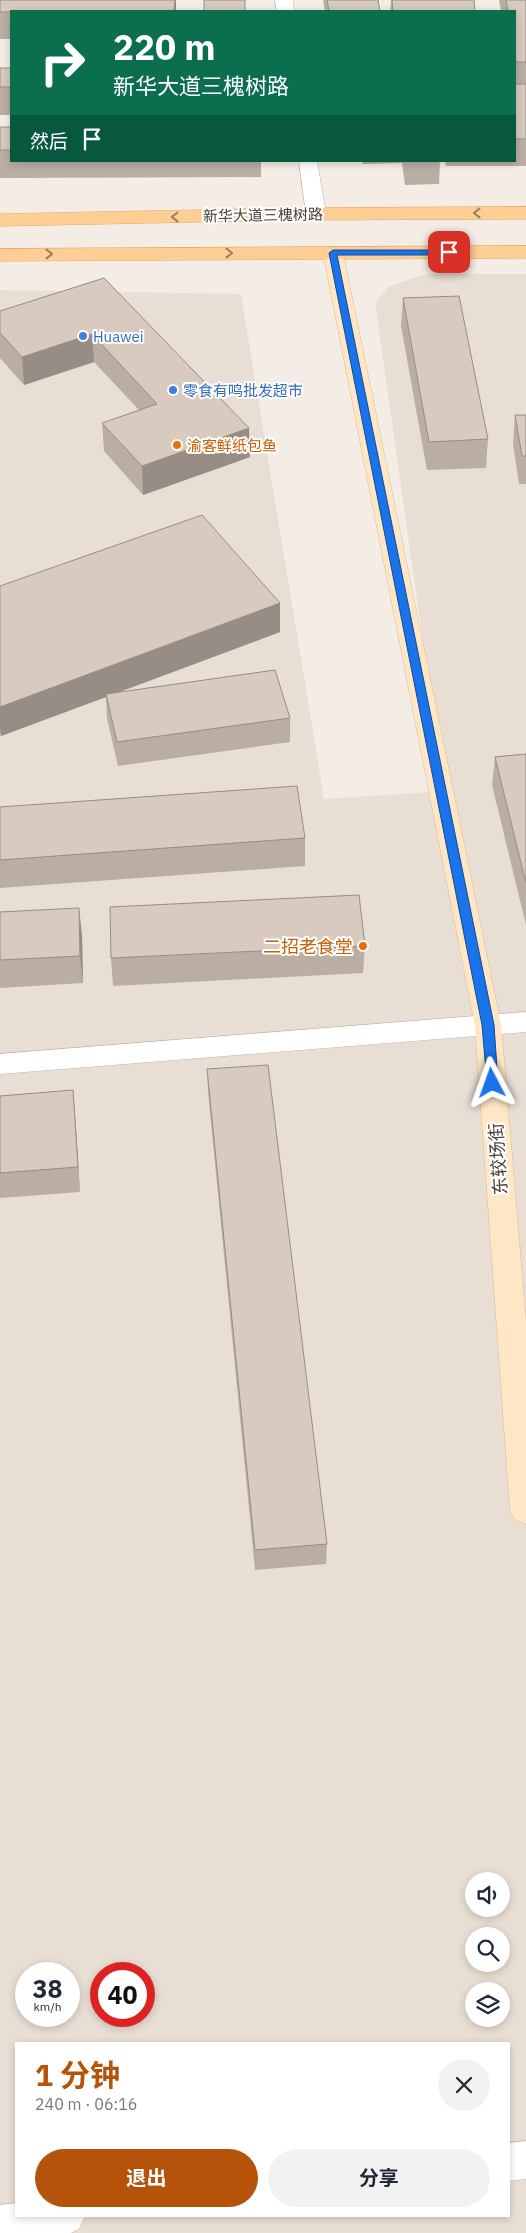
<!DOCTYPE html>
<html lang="zh">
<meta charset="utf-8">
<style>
body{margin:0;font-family:"IBM Plex Sans","Noto Sans SC",sans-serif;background:#f2f2f3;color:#1f2937;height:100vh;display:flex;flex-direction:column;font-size:19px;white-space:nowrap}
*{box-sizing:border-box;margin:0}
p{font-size:16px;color:#747a83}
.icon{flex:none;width:28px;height:28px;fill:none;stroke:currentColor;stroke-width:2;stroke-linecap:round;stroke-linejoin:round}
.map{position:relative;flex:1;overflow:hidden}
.details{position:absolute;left:15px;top:2042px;width:495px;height:175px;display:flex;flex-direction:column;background:#fff;border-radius:0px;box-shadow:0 2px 8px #0003}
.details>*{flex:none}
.banner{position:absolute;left:10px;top:10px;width:506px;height:152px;border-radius:0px;box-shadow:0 2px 8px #0003;background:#0b6e4f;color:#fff;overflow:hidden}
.buttons{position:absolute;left:465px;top:1872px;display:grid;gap:10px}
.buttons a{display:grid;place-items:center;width:45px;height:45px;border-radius:50%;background:#fff;box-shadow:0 2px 8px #0003;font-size:25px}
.speed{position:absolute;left:15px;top:1962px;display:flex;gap:10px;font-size:25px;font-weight:700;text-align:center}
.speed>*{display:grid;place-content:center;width:65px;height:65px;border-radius:50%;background:#fff;box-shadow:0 2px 8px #0003;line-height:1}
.speed small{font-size:12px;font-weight:400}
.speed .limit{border:8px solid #d22;background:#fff;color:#111}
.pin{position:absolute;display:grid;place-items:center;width:42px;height:42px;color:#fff;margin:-21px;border-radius:10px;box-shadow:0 2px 8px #0006}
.me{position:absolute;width:55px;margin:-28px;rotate:356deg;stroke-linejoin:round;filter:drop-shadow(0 0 4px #0008)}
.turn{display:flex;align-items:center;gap:18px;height:105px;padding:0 20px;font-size:22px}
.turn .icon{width:65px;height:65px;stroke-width:2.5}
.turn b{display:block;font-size:35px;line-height:42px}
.then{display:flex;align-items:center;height:48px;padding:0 20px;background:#0003;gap:10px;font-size:19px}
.round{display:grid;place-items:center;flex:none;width:52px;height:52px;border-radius:26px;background:#f2f2f3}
.head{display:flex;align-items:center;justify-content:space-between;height:85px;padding:0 20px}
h1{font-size:30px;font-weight:700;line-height:38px;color:#b45309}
.action{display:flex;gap:10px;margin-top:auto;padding:10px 20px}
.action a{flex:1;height:58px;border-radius:30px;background:#b45309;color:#fff;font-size:20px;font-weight:700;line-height:58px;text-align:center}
.action a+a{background:#f2f2f3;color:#1f2937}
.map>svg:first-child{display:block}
.residential{fill:#e8ded4;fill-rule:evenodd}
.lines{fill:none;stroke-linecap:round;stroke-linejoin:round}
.lane-casing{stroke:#c2b6ac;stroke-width:1}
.street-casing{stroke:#c2b6ac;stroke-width:1}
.secondary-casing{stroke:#d8bb97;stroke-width:1}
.primary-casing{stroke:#e6a761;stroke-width:1}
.lane{fill:#fff;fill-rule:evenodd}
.street{fill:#fff;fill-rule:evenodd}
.secondary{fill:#ffe7c5;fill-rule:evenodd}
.primary{fill:#ffce94;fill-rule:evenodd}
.wall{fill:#baaea3}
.shaded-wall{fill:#978d85}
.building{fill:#d8cabe;stroke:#978d85}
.oneway{stroke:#997e60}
.route{fill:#1a73e8;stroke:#114b97}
.shop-dot{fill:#3f7fe0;stroke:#fff;stroke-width:2}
.food-dot{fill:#e8710a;stroke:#fff;stroke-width:2}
.labels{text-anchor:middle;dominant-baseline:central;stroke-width:4;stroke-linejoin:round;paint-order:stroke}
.far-street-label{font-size:15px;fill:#463d35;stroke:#fff}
.far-shop-label{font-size:15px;fill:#366cbe;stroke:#fff;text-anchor:start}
.far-food-label{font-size:15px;fill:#c56008;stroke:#fff;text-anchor:start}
.food-label{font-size:18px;fill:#c56008;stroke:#fff;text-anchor:end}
.street-label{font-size:18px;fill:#463d35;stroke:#fff}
</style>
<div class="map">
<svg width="526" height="2233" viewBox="0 0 526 2233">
<rect width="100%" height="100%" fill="#f3ede6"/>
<path class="residential" d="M425,274H526V2233H0V290L241,294L324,799L444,791L375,302L390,286ZM474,1881H501V1909H474ZM474,1936H501V1964H474ZM26,1974H69V2016H26ZM101,1974H144V2016H101ZM474,1991H501V2019H474ZM16,2044H509V2216H16Z"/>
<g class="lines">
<defs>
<g id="lane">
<path d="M488,1015L497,1018L501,1025L497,1032L488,1035L0,1074V1054Z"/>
<path d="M526,2141V2179L509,2181V2143Z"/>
<path d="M16,2203V2216H85L79,2229L71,2233H0V2205Z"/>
</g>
<g id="street">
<path d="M275,0H293L294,11H277Z"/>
<path d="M299,161H317L326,214L323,218L316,220L309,218L306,214Z"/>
<path d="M526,1012V1032L488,1035L479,1032L475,1025L479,1018L488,1015Z"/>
</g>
<path id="secondary" d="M333,247L340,249L343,253L501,1025L526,1322V1524L515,1520L510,1510L475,1025L323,253L326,249Z"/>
<g id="primary">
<path d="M526,207V219L296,220L0,226V214L296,208Z"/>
<path d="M526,246V258L0,261V249Z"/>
</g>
</defs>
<use href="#lane" class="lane-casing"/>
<use href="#street" class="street-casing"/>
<use href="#secondary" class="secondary-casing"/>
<use href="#primary" class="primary-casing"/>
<use href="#lane" class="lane"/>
<use href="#street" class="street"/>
<use href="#secondary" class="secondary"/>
<use href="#primary" class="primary"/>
</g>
<g class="wall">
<path d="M0,0H176V11H11V39H0Z"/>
<path d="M323,0H378L380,11H325Z"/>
<path d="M391,0H474L475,11H390Z"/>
<path d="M499,0H526V166H446L445,161H515V11H501Z"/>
<rect x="0" y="68" width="11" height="47"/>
<path d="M0,127H11V161H261V177L0,178Z"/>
<path d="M362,161H440L439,184L405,185L402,163L363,164Z"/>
<path d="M104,278L250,457L143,495L104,451L102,423L139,410L94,362L24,385L0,358V311Z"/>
<path d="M403,298L488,439L486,468L427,470L401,326Z"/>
<path d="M515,415H526V484H519L513,444Z"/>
<path d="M0,586L280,603V632L119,692L290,718V742L118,766L107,718L106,697L1,736L0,734Z"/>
<path d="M526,754V925L492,785L495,757Z"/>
<path d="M0,807L305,838V866L0,888Z"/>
<path d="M0,912L82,935L83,983L0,988Z"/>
<path d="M365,946L363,973L113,986L111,958Z"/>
<path d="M207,1069L327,1544L326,1564L255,1570L208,1092Z"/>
<path d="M73,1090L75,1115L80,1192L0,1198V1096Z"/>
</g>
<g class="shaded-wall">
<path d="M175,0H176V11H174Z"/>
<path d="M92,334L94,362L24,385L22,357Z"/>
<path d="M249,428L250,457L143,495L142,466Z"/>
<path d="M280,603V632L106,697V694V697L1,736L0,725V707Z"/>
<path d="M79,908L82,935L83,983L80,956Z"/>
<path d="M73,1090L75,1115L80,1192L78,1167Z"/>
</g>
<g class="building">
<path d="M0,0H175L174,11H11V12H0Z"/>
<rect x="204" y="0" width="41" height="11"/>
<path d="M327,0H378L380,11H329Z"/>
<path d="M392,0H474L475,11H393Z"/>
<path d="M506,0H526V62H516L515,55V11H508Z"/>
<rect x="0" y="68" width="11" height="19"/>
<rect x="515" y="84" width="11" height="55"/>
<rect x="0" y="127" width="11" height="23"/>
<path d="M104,278L249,428L142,466L102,423L157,404L92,334L22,357L0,333V311Z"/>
<path d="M459,296L488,439L429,442L403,298Z"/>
<path d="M515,415H526V456H522Z"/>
<path d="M202,515L280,603L0,707V586Z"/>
<path d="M275,670L290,718L117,742L106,694Z"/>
<path d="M526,754V883L495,757Z"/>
<path d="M297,786L305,838L0,860V807Z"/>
<path d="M359,895L365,946L111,958L110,907Z"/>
<path d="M79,908L80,956L0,960V912Z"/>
<path d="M268,1065L327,1544L255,1550L207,1069Z"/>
<path d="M73,1090L78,1167L0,1173V1096Z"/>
</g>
<defs><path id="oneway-chevron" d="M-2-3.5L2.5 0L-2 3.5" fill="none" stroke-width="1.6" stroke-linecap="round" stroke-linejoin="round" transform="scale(1.25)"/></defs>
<g class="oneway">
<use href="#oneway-chevron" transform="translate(477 213) rotate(180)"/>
<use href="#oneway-chevron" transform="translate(175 217) rotate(179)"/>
<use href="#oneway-chevron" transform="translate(229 253)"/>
<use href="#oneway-chevron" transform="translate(49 254)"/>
</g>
<path class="route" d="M333,250H449L453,252L449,255H337L494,1025L498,1083L492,1088L487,1083L482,1025L329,253Z"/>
<g class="shop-dot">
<circle cx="83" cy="336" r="5"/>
<circle cx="173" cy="390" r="5"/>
</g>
<g class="food-dot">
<circle cx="177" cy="445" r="5"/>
<circle cx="363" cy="946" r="5"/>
</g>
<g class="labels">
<g class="far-street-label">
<text transform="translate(263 215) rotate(-1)">新华大道三槐树路</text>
</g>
<g class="far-shop-label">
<text x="93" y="336">Huawei</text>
<text x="183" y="390">零食有鸣批发超市</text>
</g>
<g class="far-food-label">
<text x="187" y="445">渝客鲜纸包鱼</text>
</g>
<g class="food-label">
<text x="353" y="946">二招老食堂</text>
</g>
<g class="street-label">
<text transform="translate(498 1159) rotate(-94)">东较场街</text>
</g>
</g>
</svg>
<div class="buttons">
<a><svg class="icon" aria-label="sound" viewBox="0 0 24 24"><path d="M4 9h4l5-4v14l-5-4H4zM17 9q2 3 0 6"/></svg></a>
<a><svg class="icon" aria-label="search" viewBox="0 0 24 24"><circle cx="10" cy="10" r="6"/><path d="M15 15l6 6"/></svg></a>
<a><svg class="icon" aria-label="layers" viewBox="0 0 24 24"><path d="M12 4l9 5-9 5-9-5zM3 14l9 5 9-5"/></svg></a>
</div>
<div class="speed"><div>38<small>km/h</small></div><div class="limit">40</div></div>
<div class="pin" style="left:449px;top:252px;background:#d93025"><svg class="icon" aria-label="arrive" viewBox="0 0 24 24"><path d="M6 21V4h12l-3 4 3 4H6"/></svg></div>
<svg class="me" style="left:492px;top:1083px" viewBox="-20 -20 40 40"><path d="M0-17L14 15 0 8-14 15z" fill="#1a73e8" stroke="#fff" stroke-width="4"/></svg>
<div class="banner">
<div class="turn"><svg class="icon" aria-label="right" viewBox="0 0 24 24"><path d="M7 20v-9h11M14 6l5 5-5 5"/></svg><div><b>220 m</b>新华大道三槐树路</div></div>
<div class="then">然后<svg class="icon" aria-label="arrive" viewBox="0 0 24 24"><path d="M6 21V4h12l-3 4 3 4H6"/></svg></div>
</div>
<section class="details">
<div class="head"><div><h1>1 分钟</h1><p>240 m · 06:16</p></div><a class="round"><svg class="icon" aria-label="close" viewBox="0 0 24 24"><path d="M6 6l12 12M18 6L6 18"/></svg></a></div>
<div class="action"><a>退出</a><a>分享</a></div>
</section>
</div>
